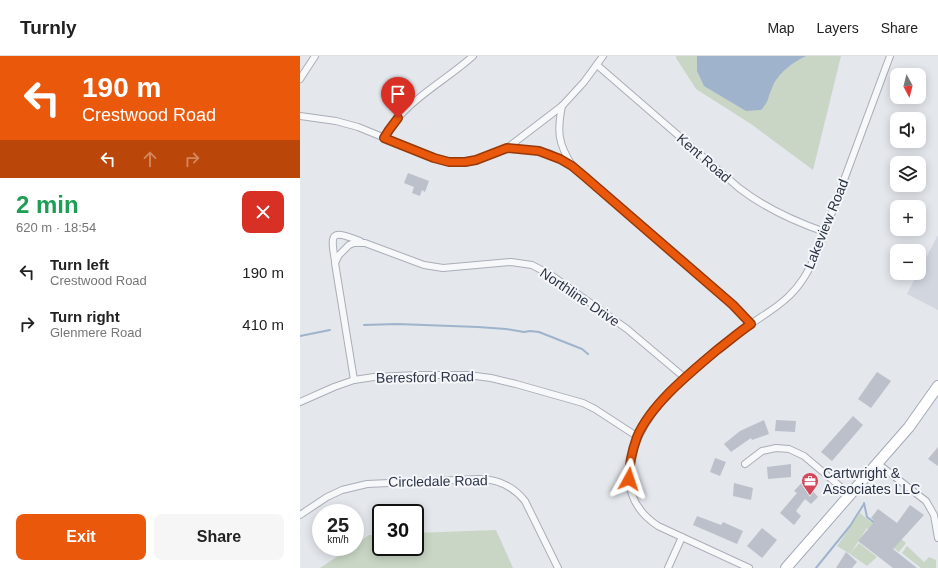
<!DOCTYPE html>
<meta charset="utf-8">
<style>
body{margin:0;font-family:Helvetica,sans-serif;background:#f6f6f6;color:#222;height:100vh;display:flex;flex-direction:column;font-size:15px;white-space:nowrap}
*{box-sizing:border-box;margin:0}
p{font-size:13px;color:#767676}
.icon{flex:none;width:22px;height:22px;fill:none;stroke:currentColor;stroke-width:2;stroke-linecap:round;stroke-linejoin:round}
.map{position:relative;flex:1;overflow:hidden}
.panel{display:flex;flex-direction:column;background:#fff;width:300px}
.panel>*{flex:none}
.banner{background:#ea580c;color:#fff;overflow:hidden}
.needle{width:26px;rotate:173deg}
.tools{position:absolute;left:590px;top:12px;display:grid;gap:8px}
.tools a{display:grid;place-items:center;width:36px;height:36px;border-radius:8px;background:#fff;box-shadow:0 2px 10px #0003;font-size:20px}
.speed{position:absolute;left:12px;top:448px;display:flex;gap:8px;font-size:20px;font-weight:700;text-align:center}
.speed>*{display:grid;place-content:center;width:52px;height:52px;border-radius:50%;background:#fff;box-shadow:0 2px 10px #0003;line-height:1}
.speed small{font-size:10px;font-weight:400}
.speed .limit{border:2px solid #111;border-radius:6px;background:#fff;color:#111}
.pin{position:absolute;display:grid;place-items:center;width:34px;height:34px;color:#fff;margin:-41px -17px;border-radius:50% 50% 50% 0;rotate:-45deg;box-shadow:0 0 4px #0007}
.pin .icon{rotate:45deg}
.me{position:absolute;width:44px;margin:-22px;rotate:5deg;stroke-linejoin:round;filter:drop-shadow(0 0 3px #0008)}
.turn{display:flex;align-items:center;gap:14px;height:84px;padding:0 16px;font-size:18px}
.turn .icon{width:52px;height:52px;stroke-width:2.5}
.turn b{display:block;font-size:28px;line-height:34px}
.lanes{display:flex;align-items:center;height:38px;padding:0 16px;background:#0003;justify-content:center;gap:20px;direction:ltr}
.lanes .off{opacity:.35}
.round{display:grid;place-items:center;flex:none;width:42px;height:42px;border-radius:8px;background:#f6f6f6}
.headline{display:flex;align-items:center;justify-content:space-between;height:68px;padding:0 16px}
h1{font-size:24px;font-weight:800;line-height:30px;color:#1e9e55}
.action{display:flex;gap:8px;margin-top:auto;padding:8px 16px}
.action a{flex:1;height:46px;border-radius:8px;background:#ea580c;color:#fff;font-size:16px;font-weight:800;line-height:46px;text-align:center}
.action a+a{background:#f6f6f6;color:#222}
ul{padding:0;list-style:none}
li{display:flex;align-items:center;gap:12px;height:52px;padding:0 16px}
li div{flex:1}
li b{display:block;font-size:15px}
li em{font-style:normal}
header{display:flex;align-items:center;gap:24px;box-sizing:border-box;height:56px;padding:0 20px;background:#fff;border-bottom:1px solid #e0e0e0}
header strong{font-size:19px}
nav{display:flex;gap:22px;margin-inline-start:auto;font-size:14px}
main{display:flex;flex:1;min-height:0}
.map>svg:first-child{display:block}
.built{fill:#d2d6de}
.green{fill:#c9d6c5}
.water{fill:#9fb4cc}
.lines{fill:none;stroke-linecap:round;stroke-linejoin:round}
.stream{stroke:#9fb4cc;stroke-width:2}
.building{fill:#bbc0ca}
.minor-casing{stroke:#a9aeb7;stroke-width:8}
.primary-casing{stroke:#a3abb8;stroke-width:12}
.minor{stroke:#f7f8fa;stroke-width:6}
.primary{stroke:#fff;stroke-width:10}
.route-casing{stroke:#983908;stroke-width:10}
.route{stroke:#ea580c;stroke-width:7}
.labels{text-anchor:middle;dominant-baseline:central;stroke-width:4;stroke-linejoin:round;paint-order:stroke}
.street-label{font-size:14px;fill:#2b3445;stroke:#f4f6f9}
.poi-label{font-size:14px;fill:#2b3445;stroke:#f4f6f9;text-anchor:start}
</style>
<header>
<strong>Turnly</strong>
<nav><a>Map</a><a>Layers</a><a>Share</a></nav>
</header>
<main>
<section class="panel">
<div class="banner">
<div class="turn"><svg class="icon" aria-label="left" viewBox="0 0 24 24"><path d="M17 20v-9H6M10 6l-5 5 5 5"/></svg><div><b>190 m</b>Crestwood Road</div></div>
<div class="lanes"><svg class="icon" aria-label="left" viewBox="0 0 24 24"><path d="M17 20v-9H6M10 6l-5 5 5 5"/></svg><svg class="icon off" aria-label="ahead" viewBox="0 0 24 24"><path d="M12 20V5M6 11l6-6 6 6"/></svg><svg class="icon off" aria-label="right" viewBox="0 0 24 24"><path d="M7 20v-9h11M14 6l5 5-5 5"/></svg></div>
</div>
<div class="headline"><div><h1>2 min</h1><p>620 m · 18:54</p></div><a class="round" style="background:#d93025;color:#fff"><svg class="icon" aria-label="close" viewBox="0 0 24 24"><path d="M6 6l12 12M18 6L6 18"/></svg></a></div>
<ul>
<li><svg class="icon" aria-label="left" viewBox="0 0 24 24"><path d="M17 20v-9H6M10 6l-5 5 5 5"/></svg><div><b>Turn left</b><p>Crestwood Road</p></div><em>190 m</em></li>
<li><svg class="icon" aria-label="right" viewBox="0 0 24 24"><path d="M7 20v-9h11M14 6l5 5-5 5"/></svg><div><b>Turn right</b><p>Glenmere Road</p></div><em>410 m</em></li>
</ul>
<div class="action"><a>Exit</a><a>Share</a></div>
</section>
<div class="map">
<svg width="638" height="512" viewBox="0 0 638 512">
<rect width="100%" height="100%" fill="#e4e7ec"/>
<path class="built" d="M638,179V254L607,238Z"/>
<g class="green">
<path d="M376,0H541L513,114L451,68L396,33L376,2Z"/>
<path d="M560,457L571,466L574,462L606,487L599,496L567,472L550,498L537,490Z"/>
<path d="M196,474L213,512H20L51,491H55V489L69,479H81V491H115V477Z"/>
<path d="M559,487L577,501L567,510L550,498Z"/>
<path d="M607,490L624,506L629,501L636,504V512H621L602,497Z"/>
</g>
<path class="water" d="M397,0H506C493,6 477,18 472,32C467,43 470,44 461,54L446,55L404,30L397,15Z"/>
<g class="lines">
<g class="stream">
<path d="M64,269L97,268L178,271L206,273L224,276L230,275L239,276L282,293L288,298"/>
<path d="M0,280L30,274"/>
<path d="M564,447L567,461L576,468"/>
<path d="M516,512L550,470L564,448"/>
</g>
</g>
<g class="building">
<path d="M108,117L129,125L125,136L122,134L120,140L112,137L114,131L104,127Z"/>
<path d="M577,316L591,325L571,352L558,343Z"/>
<path d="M553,360L563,369L532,405L521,396Z"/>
<path d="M464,364L469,378L452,384L451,382L431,396L424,388L440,375Z"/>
<path d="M476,364L496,365L495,376L475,375Z"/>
<path d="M638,391V410L628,403Z"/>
<path d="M415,402L426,406L420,420L410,416Z"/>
<path d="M491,408V421L468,423L467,411Z"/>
<path d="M507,421L516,427L511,433L518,441L511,448L505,443L496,455L501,460L494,469L480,457L497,437L494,435Z"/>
<path d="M434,427L453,432L451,444L433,440Z"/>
<path d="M610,449L624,459L593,493L617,512H593L558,485L575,465L571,462L578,453L597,467Z"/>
<path d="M397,460L421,469L423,466L443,475L437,488L393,469Z"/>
<path d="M462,472L477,484L462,502L447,490Z"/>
<path d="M546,496L557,506L552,512H536Z"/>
</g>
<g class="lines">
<defs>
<g id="minor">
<path d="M297,9L439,132C465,152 493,165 525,176"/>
<path d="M0,23L15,0"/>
<path d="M262,50C257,75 258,88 272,109L425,242L441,256L451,268"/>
<path d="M0,60L36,65L58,71L134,102L149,106H165L175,104L207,92L239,95L251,98L271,109"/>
<path d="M84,82C104,45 143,27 173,0"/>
<path d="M207,92L262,50L284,26L303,0"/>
<path d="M35,205C30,176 31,174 60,185"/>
<path d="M54,324L35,207L39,199L49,189L54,187H65L124,209L143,212L211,206L232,209L251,219L327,273L385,322"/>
<path d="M0,346L34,331L54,324L74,321L118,319H168L191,322L216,328L283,347L295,353L338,381"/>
<path d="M577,407L626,445L634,459L638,482"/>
<path d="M445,408L462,395L476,392L489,393L504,400L549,438"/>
<path d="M0,459L27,441L42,434L67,428L179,423C198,423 213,430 225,445L258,512"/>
<path d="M368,512L382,481"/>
<path d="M449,512L358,470C340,458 329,442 329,420C330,358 400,306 445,272C460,261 476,253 489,240C503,227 511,211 518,194L590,0"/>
</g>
<path id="primary" d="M486,512L609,371L638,330"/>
</defs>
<use href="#minor" class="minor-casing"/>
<use href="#primary" class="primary-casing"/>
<use href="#minor" class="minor"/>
<use href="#primary" class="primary"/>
</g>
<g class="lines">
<defs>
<path id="route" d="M98,62L89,74L84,82L134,102L149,106H165L176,104L207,92L239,95L260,103L272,110L284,120L433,249L451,268C439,276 429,285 417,294C390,317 351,348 337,381C332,395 329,409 329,423"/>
</defs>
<use href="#route" class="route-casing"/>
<use href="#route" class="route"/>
</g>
<defs>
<symbol id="office-pin" viewBox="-11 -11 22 30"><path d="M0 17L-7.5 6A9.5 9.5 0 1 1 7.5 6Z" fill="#d1495b" stroke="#f4f6f9"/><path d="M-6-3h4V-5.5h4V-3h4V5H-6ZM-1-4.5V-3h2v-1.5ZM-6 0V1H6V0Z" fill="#fff"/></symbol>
</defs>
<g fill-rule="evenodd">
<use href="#office-pin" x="500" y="415" width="20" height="27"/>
</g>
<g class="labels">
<g class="street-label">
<text transform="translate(404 102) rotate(41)">Kent Road</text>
<text transform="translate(526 168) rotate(-68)">Lakeview Road</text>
<text transform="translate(280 241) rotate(34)">Northline Drive</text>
<text transform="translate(125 321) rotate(-1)">Beresford Road</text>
<text transform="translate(138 425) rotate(-1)">Circledale Road</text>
</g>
<g class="poi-label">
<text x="523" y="417">Cartwright &amp;<tspan x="523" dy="16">Associates LLC</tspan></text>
</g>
</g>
</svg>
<div class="tools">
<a><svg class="needle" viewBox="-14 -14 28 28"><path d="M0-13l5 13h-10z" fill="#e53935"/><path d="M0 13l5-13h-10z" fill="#767676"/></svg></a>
<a><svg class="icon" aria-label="sound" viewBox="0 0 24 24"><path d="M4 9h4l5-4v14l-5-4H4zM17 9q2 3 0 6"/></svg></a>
<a><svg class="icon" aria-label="layers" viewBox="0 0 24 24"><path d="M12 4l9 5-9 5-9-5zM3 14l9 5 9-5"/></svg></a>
<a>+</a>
<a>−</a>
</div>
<div class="speed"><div>25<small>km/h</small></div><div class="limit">30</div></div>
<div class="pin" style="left:98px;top:62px;background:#d93025"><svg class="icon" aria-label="arrive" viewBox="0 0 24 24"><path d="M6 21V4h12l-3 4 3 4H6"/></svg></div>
<svg class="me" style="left:329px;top:423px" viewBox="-20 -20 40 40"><path d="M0-17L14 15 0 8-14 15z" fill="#ea580c" stroke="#fff" stroke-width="4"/></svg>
</div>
</main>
